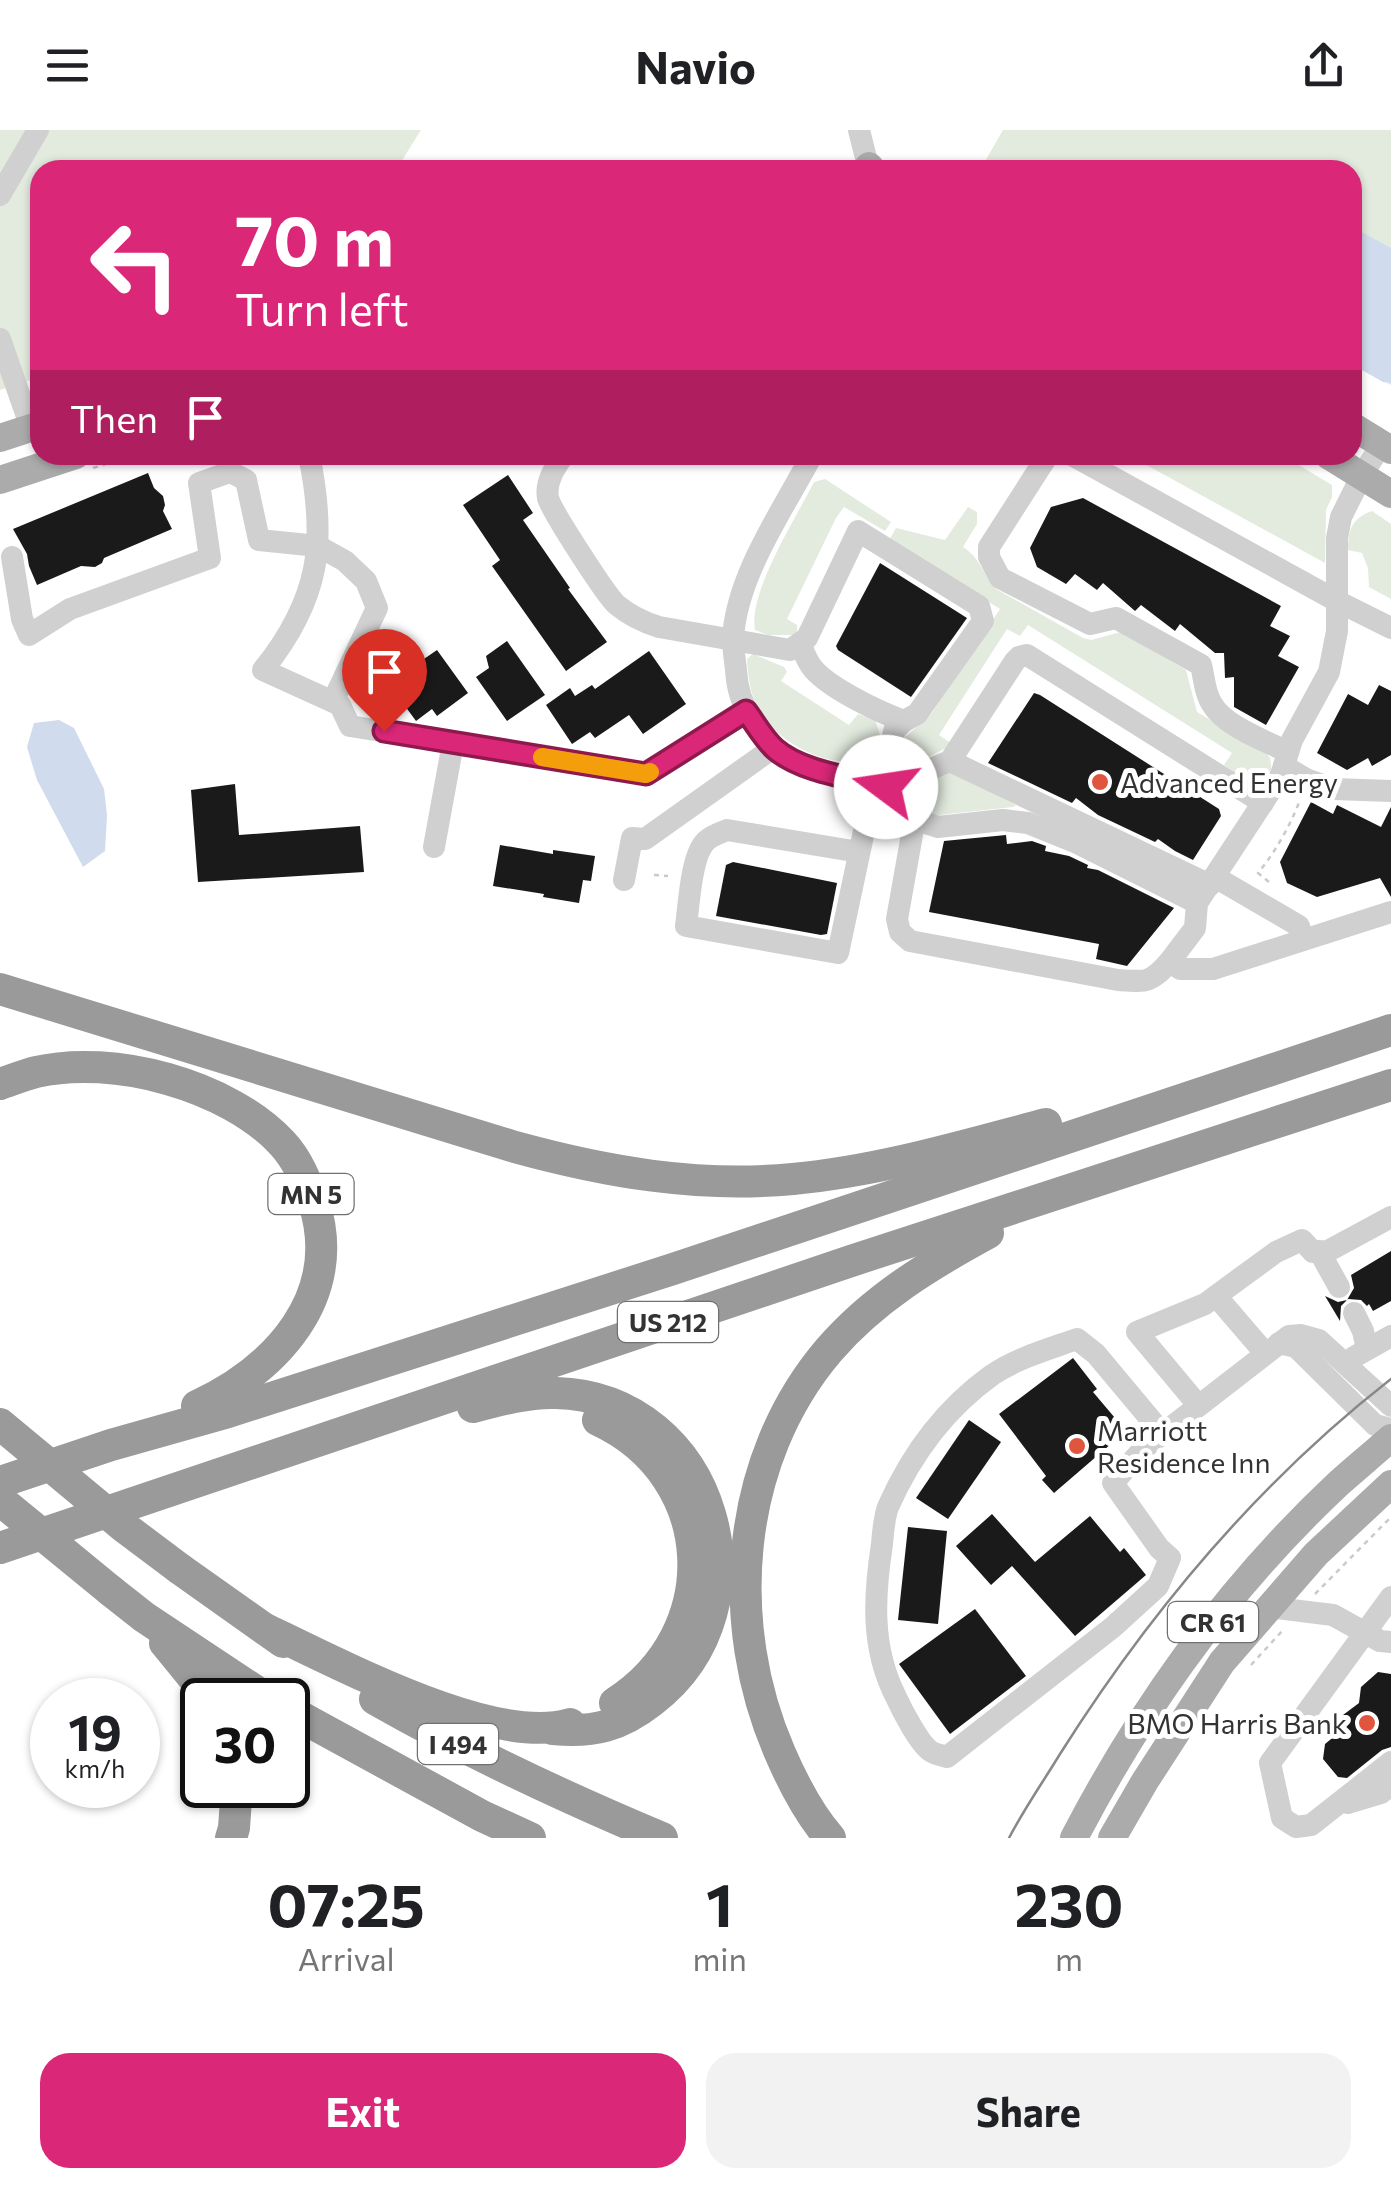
<!DOCTYPE html>
<style>
body{margin:0;font-family:Commissioner,sans-serif;background:#f2f2f2;color:#202124;height:100vh;display:flex;flex-direction:column;font-size:38px;white-space:nowrap}
*{box-sizing:border-box;margin:0}
p{font-size:32px;color:#757577}
.icon{flex:none;width:55px;height:55px;fill:none;stroke:currentColor;stroke-width:2;stroke-linecap:round;stroke-linejoin:round}
.map{position:relative;height:1708px;overflow:hidden}
.side{display:flex;flex-direction:column;background:#fff;flex:1}
.side>*{flex:none}
.guide{position:absolute;left:30px;top:30px;width:1332px;height:305px;border-radius:30px;box-shadow:0 2px 8px #0004;background:#db2777;color:#fff;overflow:hidden}
.speed{position:absolute;left:30px;top:1548px;display:flex;gap:20px;font-size:50px;font-weight:700;text-align:center}
.speed>*{display:grid;place-content:center;width:130px;height:130px;border-radius:50%;background:#fff;box-shadow:0 2px 8px #0004;line-height:1}
.speed small{font-size:25px;font-weight:400}
.speed .limit{border:5px solid #111;border-radius:15px;background:#fff;color:#111}
.pin{position:absolute;display:grid;place-items:center;width:85px;height:85px;color:#fff;margin:-102px -42px;border-radius:50% 50% 50% 0;rotate:-45deg;box-shadow:0 0 10px #0007}
.pin .icon{rotate:45deg}
.me{position:absolute;width:110px;margin:-55px;rotate:284deg;stroke-linejoin:round;filter:drop-shadow(0 0 8px #0008)}
.turn{display:flex;align-items:center;gap:35px;height:210px;padding:0 40px;font-size:45px}
.turn .icon{width:130px;height:130px;stroke-width:2.5}
.turn b{display:block;font-size:70px;line-height:85px}
.then{display:flex;align-items:center;height:95px;padding:0 40px;background:#0003;gap:20px;font-size:38px}
.eta{display:flex;justify-content:space-evenly;align-items:center;height:170px;text-align:center}
.eta b{font-size:60px;font-weight:700;line-height:70px}
.button{display:flex;gap:20px;margin-top:auto;padding:20px 40px}
.button a{flex:1;height:115px;border-radius:30px;background:#db2777;color:#fff;font-size:40px;font-weight:700;line-height:115px;text-align:center}
.button a+a{background:#f2f2f2;color:#202124}
header{display:flex;justify-content:space-between;align-items:center;height:130px;padding:0 40px;background:#fff;font-size:45px;font-weight:700}
.map>svg:first-child{display:block}
.green{fill:#e3ebdf}
.water{fill:#d0dbed}
.building{fill:#1a1a1a}
.lines{fill:none;stroke-linecap:round;stroke-linejoin:round}
.path{stroke:#cacaca;stroke-width:2.5;stroke-dasharray:5 5;stroke-linecap:butt}
.minor{stroke:#d0d0d0;stroke-width:22}
.major{stroke:#ababab;stroke-width:28}
.highway{stroke:#9a9a9a;stroke-width:32}
.tram{stroke:#888;stroke-width:2.5}
.highway-bridge{stroke:#9a9a9a;stroke-width:32}
.route-casing{stroke:#8e194d;stroke-width:25}
.route{stroke:#db2777;stroke-width:18}
.slow{stroke:#f59e0b;stroke-width:18}
.poi-dot{fill:#e0553e;stroke:#fff;stroke-width:4}
.labels{text-anchor:middle;dominant-baseline:central;stroke-width:10;stroke-linejoin:round;paint-order:stroke}
.shield{fill:#fff;stroke:#707070;stroke-width:2.5}
.shield-label{font-size:25px;font-weight:bold;fill:#333}
.poi-label{font-size:28px;fill:#333;stroke:#fff;text-anchor:start}
</style>
<header><svg class="icon" aria-label="menu" viewBox="0 0 24 24"><path d="M4 6h16M4 12h16M4 18h16"/></svg>Navio<svg class="icon" aria-label="share" viewBox="0 0 24 24"><path d="M12 15V3M7 8l5-5 5 5M5 13v7h14v-7"/></svg></header>
<div class="map">
<svg width="1391" height="1708" viewBox="0 0 1391 1708">
<rect width="100%" height="100%" fill="#fff"/>
<g class="green">
<path d="M0,0H421L396,40H40V247L0,260Z"/>
<path d="M1003,0H1391V255L1353,235L1352,40H980Z"/>
<path d="M1142,325H1282L1332,355V367L1326,380L1325,433L1139,331Z"/>
<path d="M825,349L891,392L885,401L844,377L836,388L787,489L797,495V505H768L755,500C748,462 796,388 814,352Z"/>
<path d="M968,377L977,382V394L963,417C980,428 983,444 996,459L1083,508L1091,510L1121,502L1186,540L1197,582L1266,623L1270,628L1272,641L1262,655L1254,656L1224,635L1232,623L1028,495L1020,506L1007,499L939,605L951,613L948,617L915,634L908,633L899,622L903,609L931,584L1000,479L889,410L896,398L945,410Z"/>
<path d="M1372,381L1391,394V469L1369,457L1368,438L1362,423L1348,420C1348,400 1352,388 1372,381Z"/>
<path d="M753,524L784,537L787,542L781,551L849,595L858,584L875,590L881,608L880,619C845,652 773,613 756,575C750,561 748,544 747,529Z"/>
<path d="M953,642L1016,675L1013,677L930,686L916,678L922,653Z"/>
</g>
<g class="water">
<path d="M1352,97L1391,118V253L1383,252L1353,235Z"/>
<path d="M59,590L74,598L104,659L107,685L105,721L83,737L37,650L27,617L34,593Z"/>
</g>
<g class="building">
<path d="M148,343L154,358L163,366L165,375L163,381L172,399L104,428L102,433L95,437L81,436L37,455L29,436L27,424L13,399Z"/>
<path d="M508,345L533,383L523,390L570,458L568,459L607,512L566,541L492,436L500,430L463,375Z"/>
<path d="M1083,368L1281,476L1270,496L1290,506L1278,526L1299,537L1266,595L1234,577V547L1225,548L1224,523H1215L1180,494L1175,501L1141,475L1135,481L1103,453L1097,460L1075,444L1066,454L1037,437L1030,418L1051,377Z"/>
<path d="M880,433L967,488L911,567L838,520L836,516Z"/>
<path d="M507,511L545,565L507,591L476,547L489,538L486,526Z"/>
<path d="M412,519L421,531L437,520L468,563L437,586L432,579L416,591L383,546L395,537L392,533Z"/>
<path d="M649,521L686,574L643,604L629,585L595,608L590,602L572,614L546,575L570,558L575,566L592,555L595,559Z"/>
<path d="M1379,555L1391,561V625L1372,636L1368,628L1347,640L1317,623L1348,564L1368,575Z"/>
<path d="M1034,563L1040,565L1219,679L1221,686L1193,730L1175,721L1158,709L1155,712L1098,685L1076,668L1072,673L988,633Z"/>
<path d="M235,654L239,705L360,696L364,742L198,752L191,660Z"/>
<path d="M1311,672L1333,684L1337,675L1381,697L1391,677V767L1380,748L1317,767L1287,753L1280,732Z"/>
<path d="M1006,705L1007,714L1032,711L1046,716L1045,721L1069,726L1088,735L1087,738L1098,740L1174,778L1127,836L1096,829L1099,814L929,782L944,711Z"/>
<path d="M500,715L553,724V720L595,726L591,751L583,750L579,773L543,767L544,764L493,756Z"/>
<path d="M733,732L837,753L827,804L821,805L716,786L726,735Z"/>
<path d="M1391,1121V1171L1373,1181L1369,1174L1367,1176L1361,1170L1348,1169L1341,1176L1340,1191L1325,1166L1338,1172L1347,1170L1354,1158L1351,1145Z"/>
<path d="M1073,1228L1097,1259L1093,1262L1126,1301L1054,1363L1042,1350L1046,1346L999,1284Z"/>
<path d="M969,1290L1001,1312L948,1389L916,1368Z"/>
<path d="M992,1384L1035,1432L1090,1386L1120,1422L1124,1418L1146,1445L1075,1506L1012,1436L991,1455L956,1416Z"/>
<path d="M908,1397L947,1401L938,1494L898,1490Z"/>
<path d="M975,1479L1026,1546L950,1604L899,1534Z"/>
<path d="M1378,1542L1391,1544V1617L1382,1620L1347,1648L1338,1647L1323,1629L1325,1614L1342,1600L1343,1585L1359,1573L1361,1557Z"/>
</g>
<g class="lines">
<g class="path">
<path d="M1292,325L1305,333"/>
<path d="M93,338L135,325"/>
<path d="M654,745L668,746"/>
<path d="M1269,752L1258,743C1276,721 1290,696 1300,670"/>
<path d="M1315,1464L1391,1387"/>
<path d="M1251,1535L1283,1500"/>
</g>
<g class="minor">
<path d="M859,0L869,40"/>
<path d="M0,65L38,0"/>
<path d="M0,209L31,298"/>
<path d="M309,325C327,412 320,469 263,540L340,575L350,596L646,644L746,581"/>
<path d="M564,325C555,337 545,352 548,368C551,380 607,467 617,475C629,485 643,492 659,497L790,520L807,508L858,401L979,476L983,491L917,584L904,591L894,601L886,657L867,687L838,823L686,796C689,775 691,725 706,711C712,705 720,703 727,700L859,722"/>
<path d="M812,325C783,380 736,446 733,509C733,519 735,530 736,540C737,558 742,575 752,590C763,605 773,621 790,629C819,644 855,649 886,657"/>
<path d="M1048,325L989,417V427L1000,448L1090,494L1116,488L1201,535C1204,547 1205,564 1212,574C1224,596 1266,611 1288,622"/>
<path d="M1072,325L1337,471L1391,498"/>
<path d="M12,427L22,489L29,505L70,479L210,428L199,353L230,342L246,350L259,410L318,416L345,431L366,451L377,478L333,571"/>
<path d="M800,513C803,520 806,529 811,536C826,557 879,582 904,591"/>
<path d="M950,631L1210,755"/>
<path d="M1284,636L1306,649L1334,659L1391,661"/>
<path d="M886,657L910,688L913,699L897,789L900,802L910,811L1118,850C1147,852 1151,853 1170,831L1180,839H1213L1391,782"/>
<path d="M886,657L950,631L1015,531L1019,527L1027,525L1263,673"/>
<path d="M910,688L938,697L1003,690L1028,693L1075,712L1197,773"/>
<path d="M434,717L453,613"/>
<path d="M1215,747L1299,796L1303,810"/>
<path d="M624,750L632,708L645,709L773,618"/>
<path d="M1170,831L1195,798L1197,773L1281,645L1292,610L1329,542L1337,501V408L1341,387L1362,345L1382,314"/>
<path d="M1319,1121L1339,1157"/>
<path d="M1216,1166L1265,1223"/>
<path d="M1354,1183L1363,1201L1367,1219"/>
<path d="M1279,1213L1296,1217L1375,1295L1391,1299"/>
<path d="M1347,1235L1354,1227L1391,1206"/>
<path d="M1198,1275L1137,1202L1205,1174L1276,1122L1302,1110L1313,1122L1328,1121L1391,1087"/>
<path d="M1162,1303L1096,1224L1077,1209C1049,1219 1017,1228 992,1245C946,1278 911,1325 888,1377C884,1388 883,1402 882,1414C874,1466 871,1517 895,1565C901,1578 920,1616 932,1622C937,1625 942,1625 947,1627L1113,1497L1158,1456L1170,1428L1159,1418L1113,1353L1143,1319L1289,1206L1301,1205L1319,1210L1391,1276"/>
<path d="M1391,1467L1270,1633L1282,1688L1296,1697L1311,1695L1391,1632"/>
<path d="M1268,1477L1333,1485L1380,1511L1391,1512"/>
<path d="M1348,1673L1381,1663L1391,1655"/>
</g>
<g class="major">
<path d="M869,36L872,40"/>
<path d="M1352,296L1391,320"/>
<path d="M0,308L40,295"/>
<path d="M1328,325L1391,364"/>
<path d="M0,350L76,325"/>
<path d="M1074,1708C1142,1577 1231,1454 1339,1353C1356,1338 1374,1323 1391,1308"/>
<path d="M1112,1708L1145,1651L1222,1532L1316,1424L1391,1354"/>
</g>
<g class="highway">
<path d="M0,859L515,1017C606,1042 698,1058 793,1049C879,1041 963,1016 1046,994"/>
<path d="M0,954C12,950 24,945 36,942C113,924 228,955 282,1013C298,1030 306,1051 314,1073C344,1167 276,1239 197,1276"/>
<path d="M473,1277C499,1270 529,1262 556,1263C715,1267 775,1477 652,1571C620,1596 594,1603 553,1599"/>
<path d="M598,1290C719,1346 725,1503 615,1573"/>
<path d="M0,1352L111,1315L228,1282L673,1139L1391,900"/>
<path d="M0,1418L851,1131L1391,955"/>
<path d="M180,1439L283,1512"/>
<path d="M111,1461L144,1487L269,1570"/>
<path d="M265,1499C339,1533 492,1617 570,1594"/>
<path d="M165,1513L196,1551L208,1570"/>
<path d="M375,1569C468,1622 564,1667 662,1708"/>
<path d="M288,1580L482,1686L530,1708"/>
<path d="M231,1708L234,1698L237,1655"/>
<path d="M830,1708C808,1683 793,1653 780,1623C723,1493 735,1330 829,1220C873,1169 929,1135 988,1103"/>
</g>
<path class="tram" d="M1009,1708C1024,1679 1043,1652 1060,1624C1149,1483 1259,1352 1391,1249"/>
<g class="highway-bridge">
<path d="M0,1294L124,1397L180,1439"/>
<path d="M0,1370L111,1461"/>
</g>
</g>
<g class="lines">
<defs>
<path id="route" d="M384,601L646,644L746,581C755,593 763,608 775,619C801,642 853,648 886,657"/>
</defs>
<use href="#route" class="route-casing"/>
<use href="#route" class="route"/>
<path class="slow" d="M542,627L646,644L650,642"/>
</g>
<g class="poi-dot">
<circle cx="1100" cy="652" r="10"/>
<circle cx="1077" cy="1316" r="10"/>
<circle cx="1367" cy="1593" r="10"/>
</g>
<g class="labels">
<g class="shield">
<rect x="268.5" y="1044" width="85" height="40" rx="8"/>
<rect x="618" y="1172" width="100" height="40" rx="8"/>
<rect x="1168" y="1472" width="90" height="40" rx="8"/>
<rect x="418" y="1594" width="80" height="40" rx="8"/>
</g>
<g class="shield-label">
<text x="311" y="1064">MN 5</text>
<text x="668" y="1192">US 212</text>
<text x="1213" y="1492">CR 61</text>
<text x="458" y="1614">I 494</text>
</g>
<g class="poi-label">
<text x="1120" y="652">Advanced Energy</text>
<text x="1097" y="1300">Marriott<tspan x="1097" dy="32">Residence Inn</tspan></text>
<text x="1347" y="1593" text-anchor="end">BMO Harris Bank</text>
</g>
</g>
</svg>
<div class="speed"><div>19<small>km/h</small></div><div class="limit">30</div></div>
<div class="pin" style="left:384px;top:601px;background:#d93025"><svg class="icon" aria-label="arrive" viewBox="0 0 24 24"><path d="M6 21V4h12l-3 4 3 4H6"/></svg></div>
<svg class="me" style="left:886px;top:657px" viewBox="-20 -20 40 40"><circle r="19" fill="#fff"/><path d="M0-13L10 11 0 6-10 11z" fill="#db2777"/></svg>
<div class="guide">
<div class="turn"><svg class="icon" aria-label="left" viewBox="0 0 24 24"><path d="M17 20v-9H6M10 6l-5 5 5 5"/></svg><div><b>70 m</b>Turn left</div></div>
<div class="then">Then<svg class="icon" aria-label="arrive" viewBox="0 0 24 24"><path d="M6 21V4h12l-3 4 3 4H6"/></svg></div>
</div>
</div>
<section class="side">
<div class="eta">
<div><b>07:25</b><p>Arrival</p></div>
<div><b>1</b><p>min</p></div>
<div><b>230</b><p>m</p></div>
</div>
<div class="button"><a>Exit</a><a>Share</a></div>
</section>
